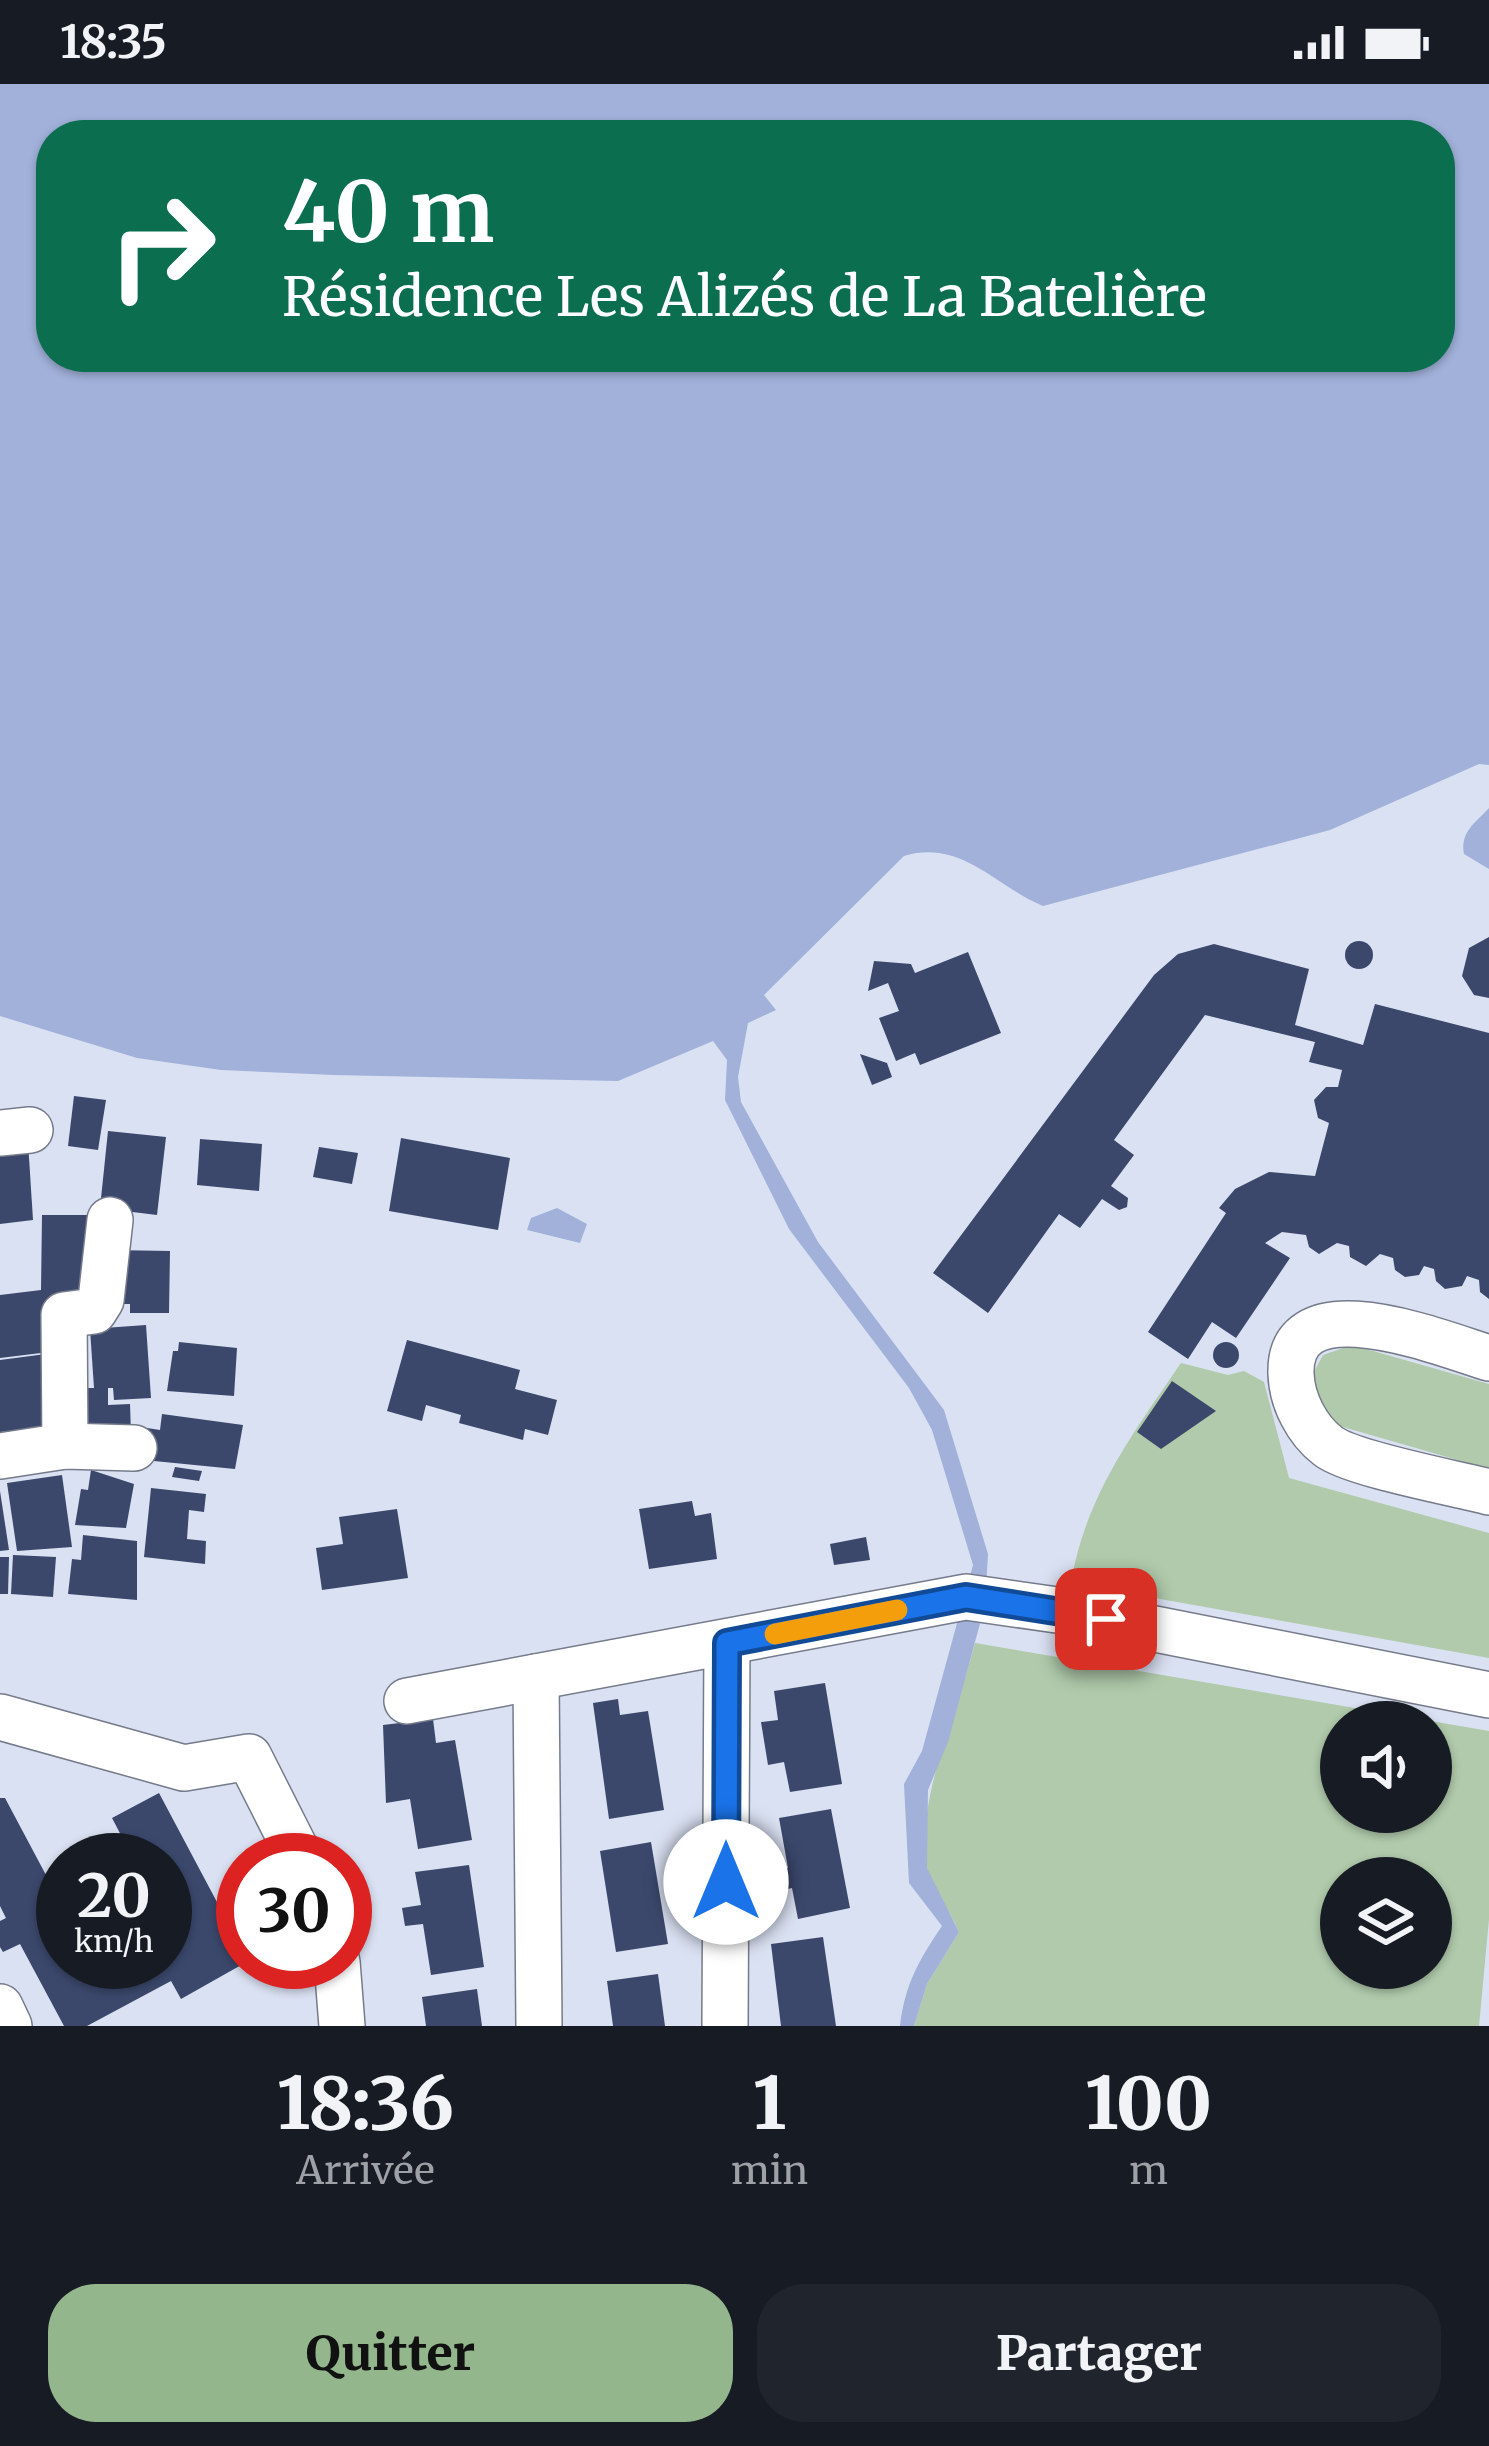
<!DOCTYPE html>
<html lang="fr">
<meta charset="utf-8">
<style>
body{margin:0;font-family:Merriweather,serif;background:#20242c;color:#f1f3f6;height:100vh;display:flex;flex-direction:column;font-size:45px;white-space:nowrap}
*{box-sizing:border-box;margin:0}
p{font-size:39px;color:#9ea1a6}
.icon{flex:none;width:66px;height:66px;fill:none;stroke:currentColor;stroke-width:2;stroke-linecap:round;stroke-linejoin:round}
.map{position:relative;height:1942px;overflow:hidden}
.panel{display:flex;flex-direction:column;background:#171b24;flex:1}
.panel>*{flex:none}
.hud{position:absolute;left:36px;top:36px;width:1419px;height:252px;border-radius:48px;box-shadow:0 3px 9px #0004;background:#0b6e4f;color:#fff;overflow:hidden}
.fabs{position:absolute;left:1320px;top:1617px;display:grid;gap:24px}
.fabs a{display:grid;place-items:center;width:132px;height:132px;border-radius:50%;background:#171b24;box-shadow:0 3px 9px #0004;font-size:60px}
.speed{position:absolute;left:36px;top:1749px;display:flex;gap:24px;font-size:60px;font-weight:700;text-align:center}
.speed>*{display:grid;place-content:center;width:156px;height:156px;border-radius:50%;background:#171b24;box-shadow:0 3px 9px #0004;line-height:1}
.speed small{font-size:30px;font-weight:400}
.speed .limit{border:18px solid #d22;background:#fff;color:#111}
.pin{position:absolute;display:grid;place-items:center;width:102px;height:102px;color:#fff;margin:-51px;border-radius:24px;box-shadow:0 6px 18px #0006}
.me{position:absolute;width:132px;margin:-66px;rotate:0deg;stroke-linejoin:round;filter:drop-shadow(0 0 9px #0008)}
.turn{display:flex;align-items:center;gap:42px;height:252px;padding:0 48px;font-size:54px}
.turn .icon{width:156px;height:156px;stroke-width:2.5}
.turn b{display:block;font-size:84px;line-height:102px}
.eta{display:flex;justify-content:space-evenly;align-items:center;height:204px;text-align:center}
.eta b{font-size:72px;font-weight:800;line-height:84px}
.action{display:flex;gap:24px;margin-top:auto;padding:24px 48px}
.action a{flex:1;height:138px;border-radius:48px;background:#93b68c;color:#111;font-size:48px;font-weight:800;line-height:138px;text-align:center}
.action a+a{background:#20242c;color:#f1f3f6}
.status{display:flex;justify-content:space-between;align-items:center;height:84px;padding:0 60px;background:#171b24;direction:ltr}
.status svg{height:33px;fill:currentColor}
.map>svg:first-child{display:block}
.green{fill:#b0caab;fill-rule:evenodd}
.water{fill:#a1b1da;fill-rule:evenodd}
.building{fill:#3b486c}
.lines{fill:none;stroke-linecap:round;stroke-linejoin:round}
.minor-casing{stroke:#757b8a;stroke-width:48}
.minor{stroke:#fff;stroke-width:45}
.route-casing{stroke:#114b97;stroke-width:30}
.route{stroke:#1a73e8;stroke-width:21}
.slow{stroke:#f59e0b;stroke-width:21}
</style>
<div class="status"><b>18:35</b><svg viewBox="0 0 49 12"><path d="M0 12V9h3v3zM5 12V6h3v6zM10 12V3h3v9zM15 12V0h3v12zM26 1h20v11H26zM47 4h2v5h-2z"/></svg></div>
<div class="map">
<svg width="1489" height="1942" viewBox="0 0 1489 1942">
<rect width="100%" height="100%" fill="#dae1f2"/>
<g class="green">
<path d="M1352,1261L1489,1300V1385L1336,1341L1314,1321L1309,1297L1323,1271Z"/>
<path d="M1181,1279L1228,1291L1244,1287L1264,1298L1289,1394L1489,1449V1574L1071,1499C1085,1413 1133,1349 1181,1279Z"/>
<path d="M975,1559L1489,1647V1835L1479,1942H914L927,1900L959,1848C950,1825 930,1804 926,1780C917,1712 958,1626 975,1559ZM1341,1638H1431V1728H1341ZM1341,1794H1431V1884H1341Z"/>
</g>
<g class="water">
<path d="M0,0H1489V681L1479,680L1330,746L1043,822C995,802 961,755 904,772L764,911L776,926L748,939L738,993L741,1018L818,1158L944,1326L988,1470L985,1521L948,1658L928,1706L927,1784L959,1848L927,1900L914,1942H900C905,1900 919,1876 942,1842L909,1799L904,1700L922,1667L973,1481L932,1346L909,1304L789,1145L725,1016L727,976L713,957L618,997L333,991L221,986L137,974L0,932ZM51,51H1440V273H51Z"/>
<path d="M1489,724V785L1464,770C1460,748 1475,739 1489,724Z"/>
<path d="M557,1124L587,1140L580,1159L527,1146L531,1134Z"/>
</g>
<g class="building">
<path d="M1489,853V914L1474,911L1462,892L1469,864Z"/>
<circle cx="1359" cy="871" r="14"/>
<path d="M1214,860L1309,885L1295,941L1363,961L1375,920L1489,949V1215L1480,1208L1479,1196L1467,1192L1462,1202L1445,1205L1436,1197L1434,1185L1424,1182L1419,1191L1405,1193L1395,1186L1393,1174L1380,1170L1366,1182L1350,1173L1349,1162L1337,1159L1319,1170L1309,1163L1306,1151L1282,1148L1265,1159L1290,1174L1236,1254L1212,1238L1188,1275L1148,1248L1226,1129L1219,1124L1235,1105L1269,1088L1315,1092L1329,1039L1318,1034L1314,1016L1326,1003H1338L1342,986L1309,978L1315,958L1205,931L1114,1056L1134,1071L1111,1102L1128,1114L1127,1123L1119,1126L1102,1115L1080,1144L1059,1130L988,1229L933,1189L1154,891L1178,870Z"/>
<path d="M968,868L1001,949L920,981L915,969L896,977L879,934L899,927L888,899L868,907L874,877L911,880L915,889Z"/>
<path d="M860,970L887,979L892,993L872,1001Z"/>
<path d="M74,1012L106,1016L98,1066L68,1062Z"/>
<path d="M108,1047L166,1053L157,1131L100,1124Z"/>
<path d="M401,1054L510,1074L498,1146L389,1127Z"/>
<path d="M200,1055L262,1060L259,1107L197,1101Z"/>
<path d="M28,1058L33,1136L0,1140V1060Z"/>
<path d="M319,1063L358,1069L352,1100L313,1093Z"/>
<path d="M42,1131H102L91,1225H43L49,1268L0,1274V1211L41,1206Z"/>
<path d="M112,1166L170,1167L169,1229H130V1220H112Z"/>
<path d="M146,1241L151,1314L114,1316L113,1304H108V1321L130,1320L131,1350L77,1349L78,1304H94L90,1245Z"/>
<path d="M407,1256L520,1286L515,1305L557,1316L548,1351L525,1345L523,1356L459,1339L461,1331L426,1321L422,1337L387,1327Z"/>
<path d="M179,1258L237,1264L234,1312L167,1307L173,1267H178Z"/>
<circle cx="1226" cy="1271" r="13"/>
<path d="M46,1270L50,1325L41,1344L0,1348V1276Z"/>
<path d="M1172,1297L1216,1327L1161,1365L1137,1348Z"/>
<path d="M162,1330L243,1341L235,1385L144,1376L147,1344L160,1346Z"/>
<path d="M175,1383L202,1387L199,1397L172,1393Z"/>
<path d="M91,1386L134,1400L126,1444L75,1441L81,1405L88,1406Z"/>
<path d="M62,1391L72,1463L17,1467L7,1399Z"/>
<path d="M151,1404L206,1410L204,1428L189,1426L187,1455L206,1457L205,1480L144,1473Z"/>
<path d="M0,1407L9,1466L0,1467Z"/>
<path d="M692,1417L695,1432L711,1429L717,1475L649,1485L639,1425Z"/>
<path d="M397,1425L408,1494L322,1506L316,1464L343,1460L339,1433Z"/>
<path d="M83,1451L137,1457V1516L68,1510L72,1475L81,1476Z"/>
<path d="M866,1453L870,1476L834,1481L830,1460Z"/>
<path d="M13,1471L56,1473L53,1513L11,1510Z"/>
<path d="M0,1473H9L8,1510H0Z"/>
<path d="M825,1599L842,1700L790,1708L784,1678L768,1681L761,1638L778,1636L774,1607Z"/>
<path d="M618,1615L620,1631L648,1627L664,1726L609,1735L593,1619Z"/>
<path d="M433,1635L436,1659L455,1656L472,1756L418,1765L410,1715L386,1719L383,1641Z"/>
<path d="M159,1709L243,1867V1880L181,1915L171,1897L87,1942H64L20,1860L3,1868L0,1863V1837L6,1834L0,1822V1714H5L63,1823V1878H132L140,1893L163,1881L165,1871L180,1862L165,1834V1776H134L112,1734Z"/>
<path d="M831,1725L850,1824L798,1835L792,1804L774,1808L770,1787L788,1784L779,1734Z"/>
<path d="M651,1758L668,1860L616,1868L600,1767Z"/>
<path d="M469,1781L484,1883L431,1891L423,1840L405,1842L402,1824L421,1821L415,1788Z"/>
<path d="M823,1853L836,1942H781L771,1860Z"/>
<path d="M658,1890L665,1942H613L607,1897Z"/>
<path d="M477,1905L482,1942H426L422,1913Z"/>
</g>
<g class="lines">
<defs>
<g id="minor">
<path d="M0,1049L30,1046"/>
<path d="M1489,1274C1445,1261 1288,1196 1291,1290C1292,1317 1307,1346 1328,1362C1351,1380 1455,1399 1489,1408"/>
<path d="M65,1362L64,1231L94,1227L101,1216L110,1136"/>
<path d="M0,1372L65,1362L134,1364"/>
<path d="M536,1593L539,1942"/>
<path d="M407,1617L966,1513L1064,1527L1489,1611"/>
<path d="M0,1633L184,1684L249,1673L301,1776"/>
<path d="M337,1878L342,1942"/>
<path d="M0,1923L9,1942"/>
<path d="M725,1942L727,1559"/>
</g>
</defs>
<use href="#minor" class="minor-casing"/>
<use href="#minor" class="minor"/>
</g>
<g class="lines">
<defs>
<path id="route" d="M726,1798L727,1559L966,1513L1106,1535"/>
</defs>
<use href="#route" class="route-casing"/>
<use href="#route" class="route"/>
<path class="slow" d="M775,1550L897,1526"/>
</g>
</svg>
<div class="fabs">
<a><svg class="icon" aria-label="sound" viewBox="0 0 24 24"><path d="M4 9h4l5-4v14l-5-4H4zM17 9q2 3 0 6"/></svg></a>
<a><svg class="icon" aria-label="layers" viewBox="0 0 24 24"><path d="M12 4l9 5-9 5-9-5zM3 14l9 5 9-5"/></svg></a>
</div>
<div class="speed"><div>20<small>km/h</small></div><div class="limit">30</div></div>
<div class="pin" style="left:1106px;top:1535px;background:#d93025"><svg class="icon" aria-label="arrive" viewBox="0 0 24 24"><path d="M6 21V4h12l-3 4 3 4H6"/></svg></div>
<svg class="me" style="left:726px;top:1798px" viewBox="-20 -20 40 40"><circle r="19" fill="#fff"/><path d="M0-13L10 11 0 6-10 11z" fill="#1a73e8"/></svg>
<div class="hud">
<div class="turn"><svg class="icon" aria-label="right" viewBox="0 0 24 24"><path d="M7 20v-9h11M14 6l5 5-5 5"/></svg><div><b>40 m</b>Résidence Les Alizés de La Batelière</div></div>
</div>
</div>
<section class="panel">
<div class="eta">
<div><b>18:36</b><p>Arrivée</p></div>
<div><b>1</b><p>min</p></div>
<div><b>100</b><p>m</p></div>
</div>
<div class="action"><a>Quitter</a><a>Partager</a></div>
</section>
